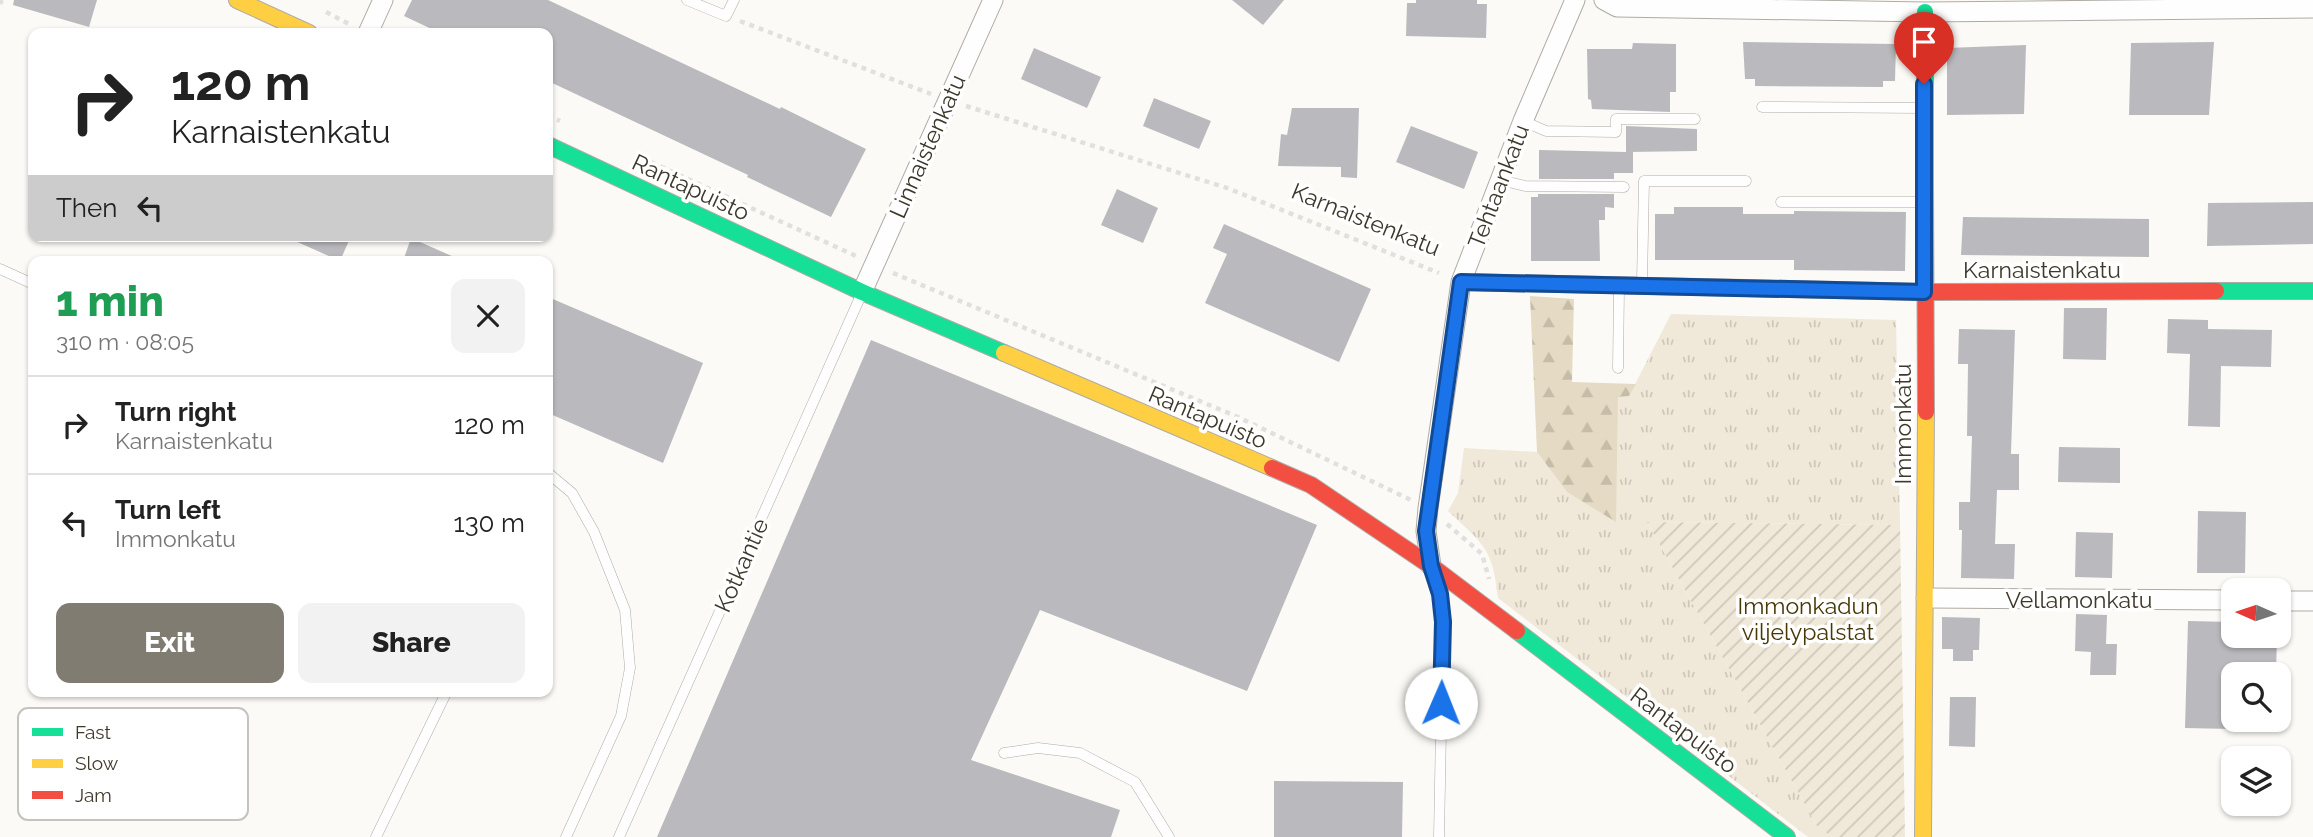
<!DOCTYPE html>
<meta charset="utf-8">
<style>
body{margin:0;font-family:Raleway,sans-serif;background:#f2f2f2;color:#222;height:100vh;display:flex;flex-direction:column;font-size:26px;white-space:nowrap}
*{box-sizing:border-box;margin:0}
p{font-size:23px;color:#767676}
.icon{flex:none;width:38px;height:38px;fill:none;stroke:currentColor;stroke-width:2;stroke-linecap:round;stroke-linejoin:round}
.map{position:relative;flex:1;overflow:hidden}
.side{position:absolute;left:28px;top:256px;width:525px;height:441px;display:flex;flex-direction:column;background:#fff;border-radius:14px;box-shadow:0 2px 5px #0004}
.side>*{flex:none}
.top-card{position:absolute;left:28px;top:28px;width:525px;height:214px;border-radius:14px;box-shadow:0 2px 5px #0004;background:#fff;color:#222;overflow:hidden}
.needle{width:46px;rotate:273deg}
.tools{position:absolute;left:2221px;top:578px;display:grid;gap:14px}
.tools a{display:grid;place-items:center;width:70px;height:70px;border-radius:14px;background:#fff;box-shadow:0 2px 5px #0004;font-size:35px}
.pin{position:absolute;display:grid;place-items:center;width:60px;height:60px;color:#fff;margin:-72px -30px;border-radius:50% 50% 50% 0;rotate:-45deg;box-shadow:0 0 7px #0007}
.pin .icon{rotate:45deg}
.me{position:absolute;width:77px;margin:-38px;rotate:1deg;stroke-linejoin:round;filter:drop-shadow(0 0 5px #0008)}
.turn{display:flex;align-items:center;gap:24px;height:147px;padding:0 28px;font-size:32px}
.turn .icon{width:91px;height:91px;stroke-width:2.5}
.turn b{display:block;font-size:49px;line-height:60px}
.then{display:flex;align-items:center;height:66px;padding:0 28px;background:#0003;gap:14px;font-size:26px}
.round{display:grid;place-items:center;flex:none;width:74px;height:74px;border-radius:14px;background:#f2f2f2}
.headline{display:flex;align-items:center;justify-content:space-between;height:119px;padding:0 28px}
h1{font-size:42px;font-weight:800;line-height:52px;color:#1e9e55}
.cta{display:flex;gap:14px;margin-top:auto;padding:14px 28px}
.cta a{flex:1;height:80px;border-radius:14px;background:#807c72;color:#fff;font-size:28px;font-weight:800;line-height:80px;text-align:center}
.cta a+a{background:#f2f2f2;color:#222}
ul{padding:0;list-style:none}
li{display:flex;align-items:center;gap:21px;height:98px;padding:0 28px;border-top:2px solid #e0e0e0}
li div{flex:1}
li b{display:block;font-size:26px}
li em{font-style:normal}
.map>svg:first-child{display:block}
.grass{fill:url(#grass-tufts)}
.forest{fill:url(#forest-firs)}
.garden{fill:url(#garden-furrows)}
.building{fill:#bababe}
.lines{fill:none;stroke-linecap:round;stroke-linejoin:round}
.lane-casing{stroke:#afaba4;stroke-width:11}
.street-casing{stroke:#afaba4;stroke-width:21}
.fast-casing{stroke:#afaba4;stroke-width:18}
.slow-casing{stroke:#afaba4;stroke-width:18}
.jam-casing{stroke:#afaba4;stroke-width:18}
.path{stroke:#e2e0df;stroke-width:4.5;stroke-dasharray:5 5;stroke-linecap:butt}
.lane{stroke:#fffefe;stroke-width:10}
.street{stroke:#fffefe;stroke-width:19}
.fast{stroke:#16e098;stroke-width:16}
.slow{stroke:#ffcf43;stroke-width:16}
.jam{stroke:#f24e42;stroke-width:16}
.route-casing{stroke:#114b97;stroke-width:18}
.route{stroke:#1a73e8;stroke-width:12}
.labels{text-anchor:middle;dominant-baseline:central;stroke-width:7;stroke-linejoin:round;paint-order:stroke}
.street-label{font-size:23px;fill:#3e382b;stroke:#fff}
.park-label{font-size:23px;fill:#483605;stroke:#fff}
.key{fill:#fff;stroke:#c5c3bf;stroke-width:2}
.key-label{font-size:19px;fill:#3e382b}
</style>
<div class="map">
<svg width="2313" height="837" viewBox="0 0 2313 837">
<defs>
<pattern id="grass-tufts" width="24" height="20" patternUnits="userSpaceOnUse" patternTransform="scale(1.75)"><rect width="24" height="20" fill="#f0e8d9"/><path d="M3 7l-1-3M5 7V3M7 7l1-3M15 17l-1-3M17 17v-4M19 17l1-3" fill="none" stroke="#cfc8ba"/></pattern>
<pattern id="forest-firs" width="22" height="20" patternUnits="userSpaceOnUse" patternTransform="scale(1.75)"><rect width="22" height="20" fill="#e5dbc4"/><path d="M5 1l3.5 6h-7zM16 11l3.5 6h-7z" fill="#c6bda9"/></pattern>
<pattern id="garden-furrows" width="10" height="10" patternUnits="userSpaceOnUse" patternTransform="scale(1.75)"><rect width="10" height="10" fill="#f0e8d9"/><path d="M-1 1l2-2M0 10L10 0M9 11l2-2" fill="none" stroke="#cfc8ba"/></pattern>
</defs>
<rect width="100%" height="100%" fill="#fcfaf6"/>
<path class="grass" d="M1671,314L1896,320L1900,525L1647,522L1817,826L1832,837H1808L1498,598C1493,548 1483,544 1448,511L1458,493L1464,448L1537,452L1567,492L1618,397L1629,396Z"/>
<path class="forest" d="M1530,296L1574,299L1572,382L1636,384L1629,396L1618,397L1616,522L1567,492L1537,452Z"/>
<path class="garden" d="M1647,522L1900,525L1905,837H1832L1817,826Z"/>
<g class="building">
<path d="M14,0H97L89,27L13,5Z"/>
<path d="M412,0H548L780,109L781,107L866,149L831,217L747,177L748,175L548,81V33H440L404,16Z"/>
<path d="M1232,0H1284L1263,25Z"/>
<path d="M1416,0H1477V4H1487L1486,38L1406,36L1407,3H1416Z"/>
<path d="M1743,42L1896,44L1895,81H1883V87L1755,86V79H1745Z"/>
<path d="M2214,42L2209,115H2129L2131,43Z"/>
<path d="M1633,43L1676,44V92H1670V112L1592,109L1591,100L1588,99L1587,49H1632Z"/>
<path d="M2026,45L2024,114L1947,115V48Z"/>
<path d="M1034,48L1101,77L1087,108L1021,79Z"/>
<path d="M1154,98L1211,121L1199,149L1143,126Z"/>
<path d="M1292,108H1359L1357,178L1341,177V167L1278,166L1281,134L1287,135Z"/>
<path d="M1411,126L1478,152L1464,189L1396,162Z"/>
<path d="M1626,126L1697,129V151L1628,152H1633V173H1614V179H1539V150L1626,152Z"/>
<path d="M1117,189L1158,208L1143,243L1101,225Z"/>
<path d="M1538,194H1614V208L1605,207V220H1599L1600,261H1531V197H1538Z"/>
<path d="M2313,202V244L2207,246L2208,203Z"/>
<path d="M1674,207H1743V214H1794V211L1906,212L1905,271L1794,270V260H1655V214H1674Z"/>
<path d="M1963,217L2149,219V257L1961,255Z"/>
<path d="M1224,224L1371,289L1339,362L1205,303L1227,254L1213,248Z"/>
<path d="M284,236H351L340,261Z"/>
<path d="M411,238L463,261H403Z"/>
<path d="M548,297L703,363L663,463L548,413Z"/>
<path d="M2064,308H2107L2106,360L2063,359Z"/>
<path d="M2168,319L2208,320V329L2272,330L2271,367L2221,366L2220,427L2188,426L2190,354L2167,353Z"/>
<path d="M1959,329L2015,330L2011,454H2019V490H1997L1995,544H2015L2014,579L1961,578L1962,530H1959V502H1970L1972,436H1967L1968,364H1958Z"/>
<path d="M871,340L1317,525L1247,691L1040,610L971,760L1120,810L1111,837H657Z"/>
<path d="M2059,447L2120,448V483L2058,482Z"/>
<path d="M2198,511L2246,512L2245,573H2197Z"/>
<path d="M2076,532L2113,533L2112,578L2075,577Z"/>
<path d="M2076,614L2107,615L2106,644H2117L2116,675H2090L2091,652L2075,651Z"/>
<path d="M1942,617L1980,618L1979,650H1973V661H1953V649H1942Z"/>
<path d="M2188,621L2233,622V635H2277L2276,674H2232L2231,729L2185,728Z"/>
<path d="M1950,697H1976L1975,747L1949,746Z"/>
<path d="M1274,781L1403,782L1402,837H1274Z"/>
</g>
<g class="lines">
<defs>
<g id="lane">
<path d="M687,0L726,16L734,0"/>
<path d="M1762,107L1924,108"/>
<path d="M1523,121L1546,131L1616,132V119H1695"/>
<path d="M1500,180L1525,186L1624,187"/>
<path d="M1781,202H1924"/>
<path d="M0,269L33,284"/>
<path d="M1642,282L1644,181H1746"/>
<path d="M1618,368L1619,288"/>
<path d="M548,473L572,493L594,532L625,610L630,668L621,716L566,837"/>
<path d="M1435,579L1440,594L1443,622L1439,837"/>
<path d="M1004,753L1038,748L1080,753L1135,782L1169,837"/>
<path d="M376,837L447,691"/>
<path d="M619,837L862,293"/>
</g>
<g id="street">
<path d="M1604,0L1617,7L1925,12L2313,8"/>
<path d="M368,33L383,0"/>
<path d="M862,292L993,0"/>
<path d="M1431,566L1426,531L1428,508L1461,282L1523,121L1575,0"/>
<path d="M1926,598L2233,600"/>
<path d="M2278,601H2313"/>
</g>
<g id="fast">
<path d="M1925,12V187"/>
<path d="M548,145L862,292L1004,353"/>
<path d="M1461,282L1928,292"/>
<path d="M2216,291H2313"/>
<path d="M1517,631L1787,837"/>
</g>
<g id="slow">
<path d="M237,0L309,33"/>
<path d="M1004,353L1272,468"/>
<path d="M1923,837L1926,412"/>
</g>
<g id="jam">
<path d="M1925,187L1926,412"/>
<path d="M1928,292L2216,291"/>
<path d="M1272,468L1311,485L1431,566L1517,631"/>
</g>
</defs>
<use href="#lane" class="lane-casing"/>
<use href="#street" class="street-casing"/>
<use href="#fast" class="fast-casing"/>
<use href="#slow" class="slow-casing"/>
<use href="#jam" class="jam-casing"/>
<g class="path">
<path d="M0,4L2,0"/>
<path d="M326,12L349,24"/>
<path d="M740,21L931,94"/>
<path d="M966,106L1227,188L1439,273"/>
<path d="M548,115L560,121"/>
<path d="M642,158L856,256"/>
<path d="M893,273L1238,417L1411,500"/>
<path d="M1447,524L1482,554L1489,579"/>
</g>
<use href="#lane" class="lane"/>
<use href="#street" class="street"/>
<use href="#fast" class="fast"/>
<use href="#slow" class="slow"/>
<use href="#jam" class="jam"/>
</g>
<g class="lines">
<defs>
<path id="route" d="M1441,703L1443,622L1440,594L1431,566L1426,531L1461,282L1924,292V84"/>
</defs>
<use href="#route" class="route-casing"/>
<use href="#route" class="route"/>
</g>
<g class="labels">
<g class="street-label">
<text transform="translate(927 146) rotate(-66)">Linnaistenkatu</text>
<text transform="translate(1498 186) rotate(-69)">Tehtaankatu</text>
<text transform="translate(691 187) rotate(25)">Rantapuisto</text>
<text transform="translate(1366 219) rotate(22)">Karnaistenkatu</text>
<text x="2042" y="269">Karnaistenkatu</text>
<text transform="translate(1208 417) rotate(23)">Rantapuisto</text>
<text transform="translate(1902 424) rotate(-90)">Immonkatu</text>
<text transform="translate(741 565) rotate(-66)">Kotkantie</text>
<text x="2079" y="599">Vellamonkatu</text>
<text transform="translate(1684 730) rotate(37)">Rantapuisto</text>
</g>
<g class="park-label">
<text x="1808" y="605">Immonkadun<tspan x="1808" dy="26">viljelypalstat</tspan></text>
</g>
</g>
<rect x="18" y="708" width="230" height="112" rx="10" class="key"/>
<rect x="32" y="728" width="31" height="8" fill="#16e098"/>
<rect x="32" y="759" width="31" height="9" fill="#ffcf43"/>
<rect x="32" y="791" width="31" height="8" fill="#f24e42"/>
<g class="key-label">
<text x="75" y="739">Fast</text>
<text x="75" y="770">Slow</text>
<text x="75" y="802">Jam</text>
</g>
</svg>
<div class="tools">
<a><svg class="needle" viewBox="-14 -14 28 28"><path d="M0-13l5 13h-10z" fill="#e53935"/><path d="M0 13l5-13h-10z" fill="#767676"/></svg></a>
<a><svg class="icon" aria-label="search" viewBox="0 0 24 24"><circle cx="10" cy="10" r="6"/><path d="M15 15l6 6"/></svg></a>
<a><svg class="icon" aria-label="layers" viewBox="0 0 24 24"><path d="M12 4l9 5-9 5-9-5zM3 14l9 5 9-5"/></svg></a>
</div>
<div class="pin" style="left:1924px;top:84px;background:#d93025"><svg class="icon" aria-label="arrive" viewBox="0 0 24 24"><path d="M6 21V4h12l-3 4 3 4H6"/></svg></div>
<svg class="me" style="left:1441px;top:703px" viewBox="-20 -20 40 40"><circle r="19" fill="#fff"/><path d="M0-13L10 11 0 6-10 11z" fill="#1a73e8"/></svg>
<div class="top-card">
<div class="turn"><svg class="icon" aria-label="right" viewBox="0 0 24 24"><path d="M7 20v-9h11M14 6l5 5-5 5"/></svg><div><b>120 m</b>Karnaistenkatu</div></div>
<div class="then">Then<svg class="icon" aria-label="left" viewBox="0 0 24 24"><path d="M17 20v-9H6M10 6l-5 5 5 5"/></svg></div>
</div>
<section class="side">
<div class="headline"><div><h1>1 min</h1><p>310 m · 08:05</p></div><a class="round"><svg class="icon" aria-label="close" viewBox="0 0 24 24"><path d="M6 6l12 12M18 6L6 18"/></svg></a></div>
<ul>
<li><svg class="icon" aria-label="right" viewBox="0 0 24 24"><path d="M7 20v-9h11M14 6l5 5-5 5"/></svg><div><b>Turn right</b><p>Karnaistenkatu</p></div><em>120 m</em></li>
<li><svg class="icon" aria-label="left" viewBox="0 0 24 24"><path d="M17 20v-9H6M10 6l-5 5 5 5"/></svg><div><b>Turn left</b><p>Immonkatu</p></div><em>130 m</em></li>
</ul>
<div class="cta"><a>Exit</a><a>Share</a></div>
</section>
</div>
